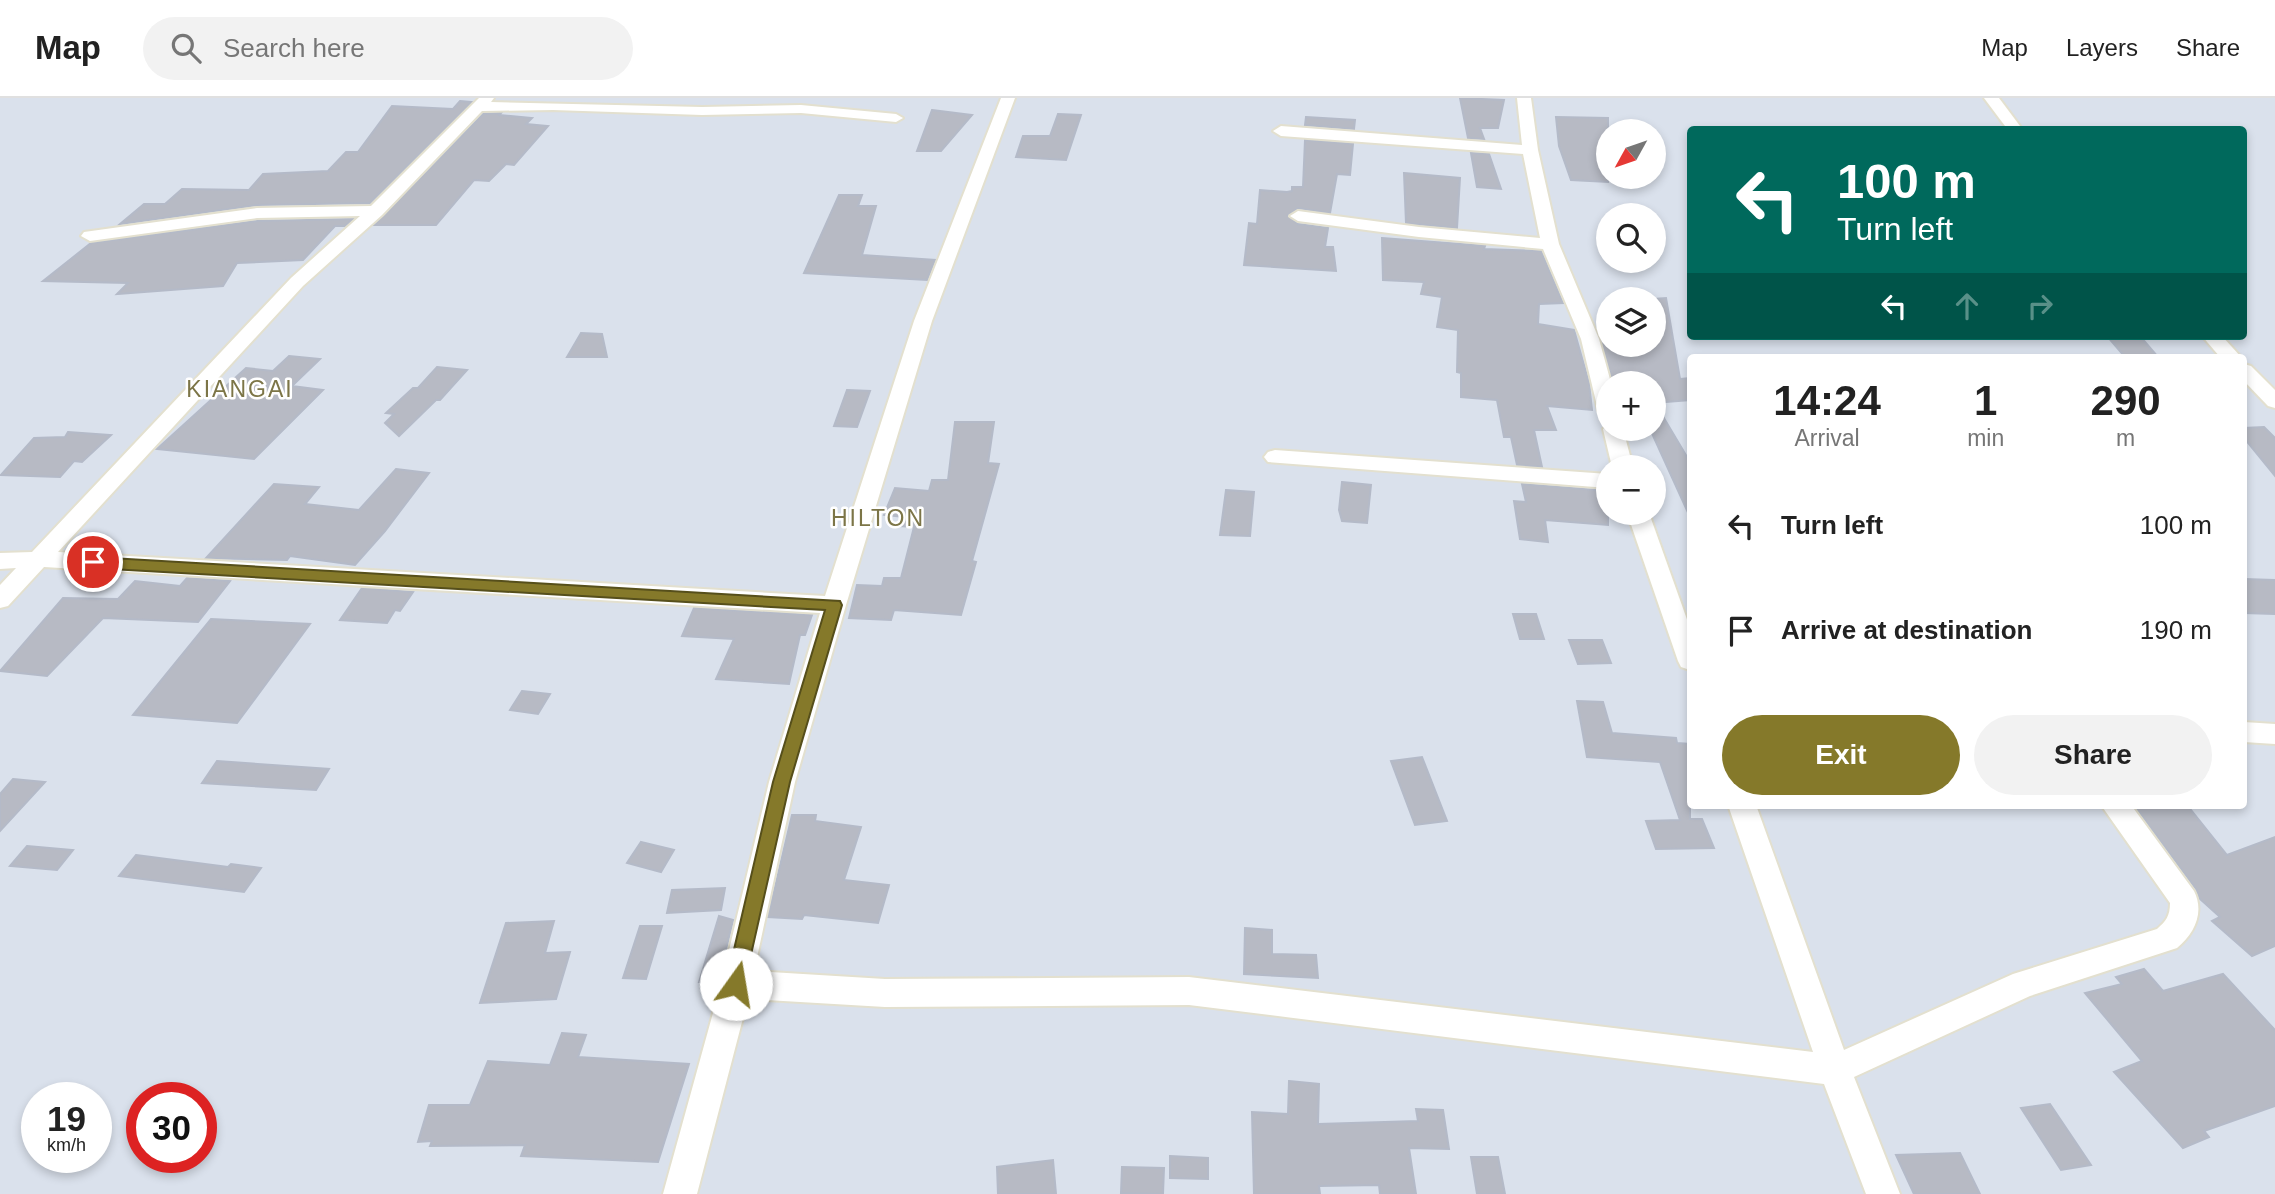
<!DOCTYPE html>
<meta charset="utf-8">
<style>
body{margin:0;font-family:Helvetica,sans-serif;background:#f2f2f2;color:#222;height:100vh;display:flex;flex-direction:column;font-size:26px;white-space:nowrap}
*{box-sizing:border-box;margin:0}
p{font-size:23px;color:#767676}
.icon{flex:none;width:38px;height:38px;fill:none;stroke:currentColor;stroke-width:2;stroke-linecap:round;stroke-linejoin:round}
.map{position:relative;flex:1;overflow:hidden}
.panel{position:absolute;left:1687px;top:256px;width:560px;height:455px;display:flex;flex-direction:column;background:#fff;border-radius:7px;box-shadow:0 4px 10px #0003}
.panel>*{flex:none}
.guide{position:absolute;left:1687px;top:28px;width:560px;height:214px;border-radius:7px;box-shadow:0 4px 10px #0003;background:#00695c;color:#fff;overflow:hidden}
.needle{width:46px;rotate:230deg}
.controls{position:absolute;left:1596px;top:21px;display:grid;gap:14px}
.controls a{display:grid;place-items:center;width:70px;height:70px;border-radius:50%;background:#fff;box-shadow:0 4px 10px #0003;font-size:35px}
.speed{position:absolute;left:21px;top:984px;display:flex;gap:14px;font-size:35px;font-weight:700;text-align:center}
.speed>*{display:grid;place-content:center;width:91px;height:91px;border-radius:50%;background:#fff;box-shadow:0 4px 10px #0003;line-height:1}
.speed small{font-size:18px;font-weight:400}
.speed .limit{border:10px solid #d22;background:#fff;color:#111}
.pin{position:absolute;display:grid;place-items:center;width:60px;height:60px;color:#fff;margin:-30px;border:4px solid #fff;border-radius:50%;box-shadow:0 2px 7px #0007}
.me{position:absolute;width:77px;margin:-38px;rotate:13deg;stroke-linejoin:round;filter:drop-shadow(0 0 5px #0008)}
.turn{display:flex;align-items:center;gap:24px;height:147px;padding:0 35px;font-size:32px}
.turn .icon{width:91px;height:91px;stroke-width:2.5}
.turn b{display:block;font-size:49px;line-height:60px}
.lanes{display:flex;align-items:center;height:66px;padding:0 35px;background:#0003;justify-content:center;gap:35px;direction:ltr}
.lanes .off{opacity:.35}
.eta{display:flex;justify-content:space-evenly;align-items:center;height:119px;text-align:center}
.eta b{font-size:42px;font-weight:700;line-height:49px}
.cta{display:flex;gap:14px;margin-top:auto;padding:14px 35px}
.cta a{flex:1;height:80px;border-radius:42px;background:#85792a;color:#fff;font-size:28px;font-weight:700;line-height:80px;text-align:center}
.cta a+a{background:#f2f2f2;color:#222}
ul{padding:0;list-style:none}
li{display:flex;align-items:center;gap:21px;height:105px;padding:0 35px}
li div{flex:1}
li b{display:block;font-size:26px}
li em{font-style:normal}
header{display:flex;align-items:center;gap:42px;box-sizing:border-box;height:98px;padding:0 35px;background:#fff;border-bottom:2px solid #e0e0e0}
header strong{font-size:33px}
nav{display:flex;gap:38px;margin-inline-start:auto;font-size:24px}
.search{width:490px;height:63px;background:#f2f2f2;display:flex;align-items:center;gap:18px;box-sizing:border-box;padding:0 24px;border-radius:38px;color:#767676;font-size:26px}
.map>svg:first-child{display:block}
.building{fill:#b7bac4;stroke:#b4bac8;stroke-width:2}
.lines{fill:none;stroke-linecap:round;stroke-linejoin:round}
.minor-casing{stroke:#e3e0cf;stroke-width:4}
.minor{fill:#fff;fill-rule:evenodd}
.route{fill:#85792a;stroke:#564f1b;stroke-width:2}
.labels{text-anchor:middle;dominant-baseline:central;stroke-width:5;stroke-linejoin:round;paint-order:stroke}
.quarter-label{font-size:23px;letter-spacing:2px;fill:#7c7547;stroke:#fff}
</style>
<header>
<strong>Map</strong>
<div class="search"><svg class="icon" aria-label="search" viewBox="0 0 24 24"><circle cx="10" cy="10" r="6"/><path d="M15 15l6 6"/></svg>Search here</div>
<nav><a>Map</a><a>Layers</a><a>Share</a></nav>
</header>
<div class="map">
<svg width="2275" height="1096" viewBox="0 0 2275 1096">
<rect width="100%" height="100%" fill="#dae1ec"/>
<g class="building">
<path d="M1460,0L1504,2L1498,30H1480L1484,41L1468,40Z"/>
<path d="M460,3L472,4L370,105L257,107L120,126L144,106H165L182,91L249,92L263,76L328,73L346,54H358L392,8L453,11Z"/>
<path d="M932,12L972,17L941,53H917Z"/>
<path d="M501,15L499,17L532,20L526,26L548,28L514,67L506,66L489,83L474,82L436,127H374L483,16Z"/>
<path d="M1058,16L1081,17L1066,62L1016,59L1023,38H1050Z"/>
<path d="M1306,19L1355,22L1354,31L1305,27Z"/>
<path d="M1556,19L1608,20V84L1571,82L1559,48Z"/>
<path d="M1305,42L1353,46L1350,77L1337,76L1330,115L1298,110L1288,117L1298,126L1328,130L1325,149H1333L1336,173L1244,167L1249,125L1257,126L1260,92L1287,94L1292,93V89H1303Z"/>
<path d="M1471,55L1489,56L1501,91L1477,89Z"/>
<path d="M1404,75L1460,80L1457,130L1406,125Z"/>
<path d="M839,97H862L858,108H876L862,157L935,162L927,182L804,175Z"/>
<path d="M353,121L345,128H335L303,162L237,165L223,188L117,196L128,185L43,183L91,145L257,123Z"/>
<path d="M1382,140L1485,148L1484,151L1541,153L1563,205L1539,206L1538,226L1574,232L1589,285L1592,312L1547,308L1556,332H1534L1542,369L1517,367L1511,339H1504L1497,302L1461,299V275L1457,274L1458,232L1437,229L1442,199L1421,196L1424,184L1383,182Z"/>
<path d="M1666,200L1680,281L1690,280V302L1654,305V285H1613L1598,233L1608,234V247H1654V201Z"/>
<path d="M581,235L602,236L607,259H567Z"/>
<path d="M2107,238H2140L2158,259H2125Z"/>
<path d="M289,258L320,261L292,288L323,292L254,361L157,351L246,270L273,273Z"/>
<path d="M437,269L467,272L440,302H436L399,338L385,325L394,316L386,315L413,290H418Z"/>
<path d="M847,292L870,293L857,329L834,328Z"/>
<path d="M1655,305L1690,364V419L1650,331H1654Z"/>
<path d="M955,324H994L988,365L999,366L972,463L976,464L961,517L894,512L891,522L849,520L857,487L882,488L884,480H901L914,429L900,428L905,419L884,417L895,390L929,393L932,382H948Z"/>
<path d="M2264,329L2275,340V378L2244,340V330Z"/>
<path d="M68,334L111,337L82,364L74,363L60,379L1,377L34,340L65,339Z"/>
<path d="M396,371L429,375L385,433L355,467L290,458L287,462L206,460L274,386L319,389L305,406L359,412Z"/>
<path d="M1342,384L1371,387L1367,425L1342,423L1339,412Z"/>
<path d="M1522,386L1608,393V427L1545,422L1548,444L1520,441L1514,403L1526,404Z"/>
<path d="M1226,392L1254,394L1250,438L1220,437Z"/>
<path d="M187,480L230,483L198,524L103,520L47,578L0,573L63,500L118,501L135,483L180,488Z"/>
<path d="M2244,481L2275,482V516L2244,515Z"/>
<path d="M362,490L413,494L400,513L395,512L387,525L340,522Z"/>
<path d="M694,510L812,517L805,537H800L789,586L716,581L734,541L682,538Z"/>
<path d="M1513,516H1536L1544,541H1520Z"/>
<path d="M211,521L310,526L237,625L133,617Z"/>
<path d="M1569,542H1602L1611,565L1578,566Z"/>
<path d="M522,593L550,596L538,616L510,612Z"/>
<path d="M1577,603L1603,604L1612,635L1676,640L1677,645L1690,646V721H1702L1714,750L1656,751L1646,723L1680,722L1660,664L1587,659Z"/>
<path d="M1422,659L1447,723L1415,727L1391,663Z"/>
<path d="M217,663L329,671L316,692L202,685Z"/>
<path d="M13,681L45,684L0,733V696Z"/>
<path d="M2134,707H2187L2227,757L2275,739V848L2252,858L2212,823L2220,819L2200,801L2196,791Z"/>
<path d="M792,717H816L815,723L861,729L844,782L889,787L878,825L804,817L802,821L768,819Z"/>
<path d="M641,744L674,752L661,774L627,765Z"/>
<path d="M27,748L73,752L57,772L10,768Z"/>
<path d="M136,757L228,769L231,766L261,770L244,794L119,778Z"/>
<path d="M725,790L721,812L667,815L672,792Z"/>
<path d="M719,818L733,822L718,885L699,884Z"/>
<path d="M554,823L545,855L570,854L556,901L480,905L506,825Z"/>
<path d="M640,828H662L646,881L623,880Z"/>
<path d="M1245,830L1272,832V856L1316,857L1318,880L1244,876Z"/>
<path d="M2144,871L2163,893L2223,876L2275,932V1008L2204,1033L2209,1039L2183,1050L2114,974L2142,963L2085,895L2122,886L2116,879Z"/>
<path d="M562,935L586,937L578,959L689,966L658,1064L521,1058L525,1047L430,1048L432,1043L418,1044L429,1007H470L488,963L550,967Z"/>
<path d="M1289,983L1319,986L1318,1026L1418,1023L1416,1011L1443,1012L1449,1051L1409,1050L1416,1096H1380L1379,1087L1319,1088L1320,1096H1254L1252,1014L1288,1016Z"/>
<path d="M2050,1006L2091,1067L2061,1072L2021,1010Z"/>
<path d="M1960,1055L1980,1096H1914L1896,1057Z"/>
<path d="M1170,1058L1208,1060V1081L1170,1080Z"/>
<path d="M1471,1059H1498L1505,1096H1477Z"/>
<path d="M1053,1062L1056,1096H998L997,1069Z"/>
<path d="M1122,1069L1164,1070L1163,1096L1121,1095Z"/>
</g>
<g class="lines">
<defs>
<g id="minor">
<path d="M479,0H494L491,4L702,9L801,7L896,16L903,20L896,24L801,15L702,17L553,12L482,13L382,117L303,188L58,454L825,498L914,223L1001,0H1015L932,223L846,507L795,684L754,873L885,881L1189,879L1813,954L1728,707H1756L1844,952L2013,876L2157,831C2166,823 2170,818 2170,805L2101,707H2131L2194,793C2205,815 2194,836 2177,850L2030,898L1854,979L1900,1096H1866L1824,986L1189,907L885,909L748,901L697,1096H663L721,886L769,684L820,515L44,469L8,508L0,510V487L16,470L0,471V455L32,454L291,180L360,118L257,120L90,143L81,138L84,134L257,110L371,108Z"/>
<path d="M1517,0H1531L1538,52L1559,146L1599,241L1611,285H1608V318L1601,316L1598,312L1581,241L1543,151L1419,139L1298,123L1290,118L1298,113L1419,129L1540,140L1523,56L1281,38L1273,33L1281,28L1522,47Z"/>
<path d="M1984,0H1999L2023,32H2008Z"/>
<path d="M2202,238H2222L2241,259H2220Z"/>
<path d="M2244,266L2251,268L2275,292V310L2268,308L2244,283Z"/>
<path d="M1608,326V331H1623L1633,369H1612L1603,331Z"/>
<path d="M1275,352L1608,376V390L1268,364L1264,359L1268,354Z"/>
<path d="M1627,415H1649L1690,530V572L1681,569L1678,563Z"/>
<path d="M2244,624L2275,626V646L2244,644Z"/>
</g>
</defs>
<use href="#minor" class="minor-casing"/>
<use href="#minor" class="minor"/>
</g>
<path class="route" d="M93,459L840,503L842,507L790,684L743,892L736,895L729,892L726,886L773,684L825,512L93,470L86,464Z"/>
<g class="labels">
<g class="quarter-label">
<text x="240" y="291">KIANGAI</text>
<text x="878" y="420">HILTON</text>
</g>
</g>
</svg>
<div class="controls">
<a><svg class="needle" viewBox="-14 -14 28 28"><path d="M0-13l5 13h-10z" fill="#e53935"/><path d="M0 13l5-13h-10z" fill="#767676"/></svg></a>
<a><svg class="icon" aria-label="search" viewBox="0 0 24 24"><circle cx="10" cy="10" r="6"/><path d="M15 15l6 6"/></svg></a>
<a><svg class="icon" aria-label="layers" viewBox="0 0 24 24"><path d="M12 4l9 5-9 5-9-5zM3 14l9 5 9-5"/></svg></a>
<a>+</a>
<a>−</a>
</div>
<div class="speed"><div>19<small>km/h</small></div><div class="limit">30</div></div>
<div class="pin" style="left:93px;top:464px;background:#d93025"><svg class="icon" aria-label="arrive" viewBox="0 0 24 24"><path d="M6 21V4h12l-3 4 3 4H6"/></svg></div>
<svg class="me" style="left:736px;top:886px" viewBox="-20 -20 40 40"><circle r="19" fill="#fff"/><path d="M0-13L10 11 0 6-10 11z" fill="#85792a"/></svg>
<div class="guide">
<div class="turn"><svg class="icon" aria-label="left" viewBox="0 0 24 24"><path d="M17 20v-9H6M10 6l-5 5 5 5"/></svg><div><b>100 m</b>Turn left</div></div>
<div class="lanes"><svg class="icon" aria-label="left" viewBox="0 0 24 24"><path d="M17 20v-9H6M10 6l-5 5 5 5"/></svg><svg class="icon off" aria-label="ahead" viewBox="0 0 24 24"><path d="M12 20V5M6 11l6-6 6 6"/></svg><svg class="icon off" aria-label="right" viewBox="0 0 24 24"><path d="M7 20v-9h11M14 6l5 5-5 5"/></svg></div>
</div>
<section class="panel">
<div class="eta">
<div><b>14:24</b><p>Arrival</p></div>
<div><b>1</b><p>min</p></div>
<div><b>290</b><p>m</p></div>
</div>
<ul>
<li><svg class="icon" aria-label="left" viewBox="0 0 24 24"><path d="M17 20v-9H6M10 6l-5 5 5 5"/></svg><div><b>Turn left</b></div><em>100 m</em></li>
<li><svg class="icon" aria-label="arrive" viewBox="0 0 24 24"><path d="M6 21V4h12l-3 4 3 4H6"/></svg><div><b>Arrive at destination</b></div><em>190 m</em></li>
</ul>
<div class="cta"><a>Exit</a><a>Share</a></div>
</section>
</div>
